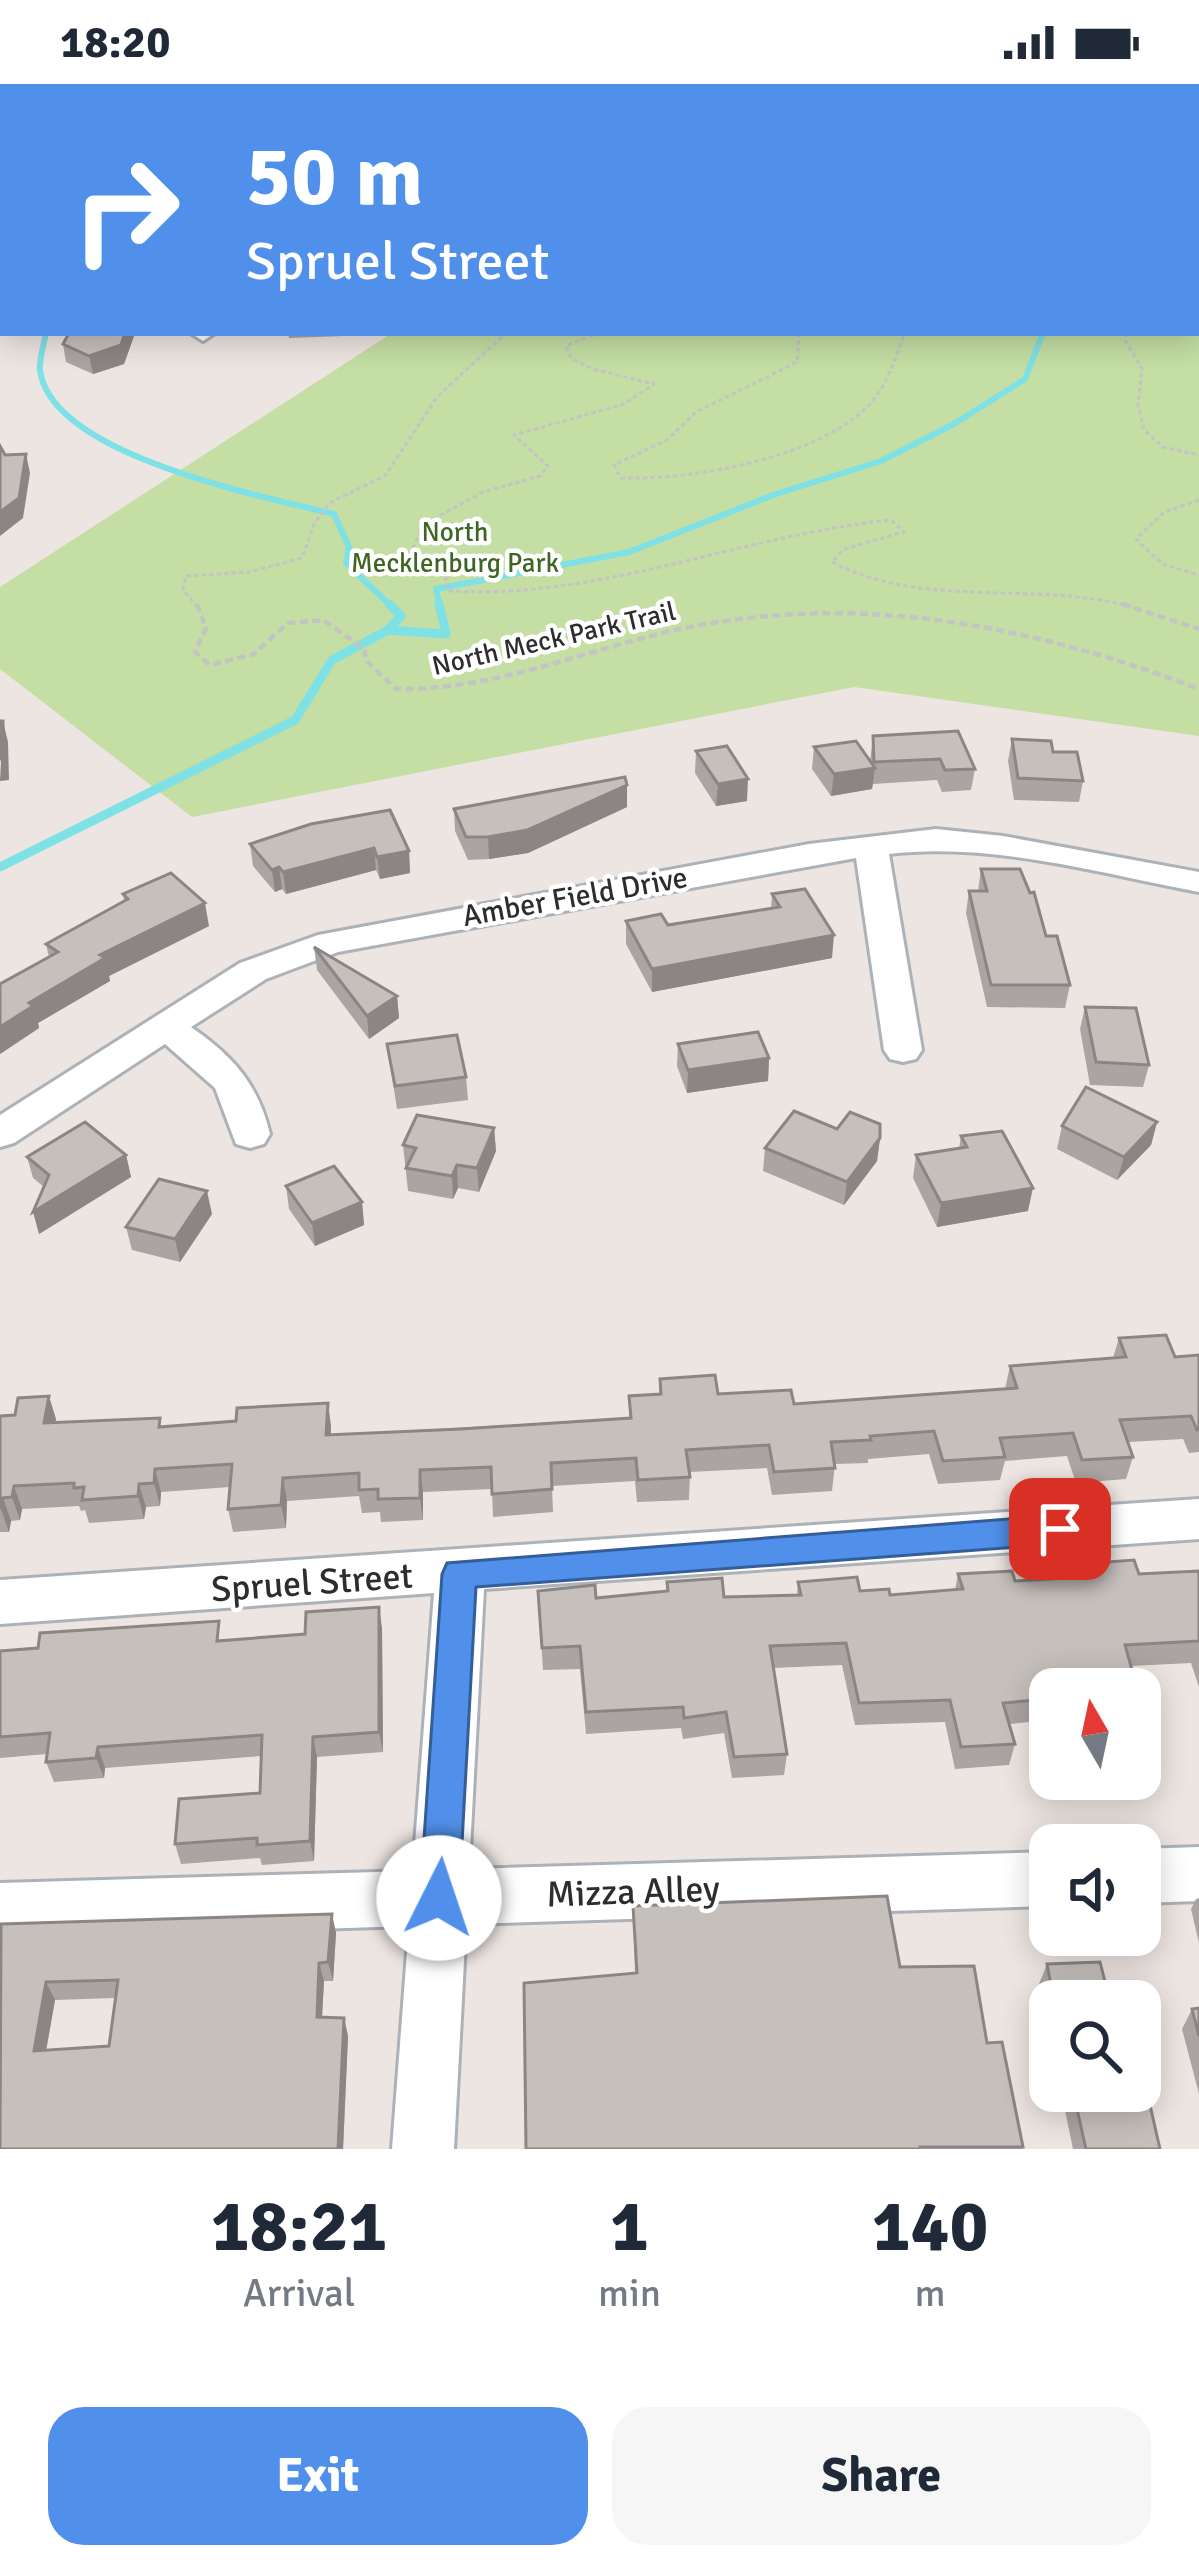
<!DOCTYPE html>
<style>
body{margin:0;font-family:Signika,sans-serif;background:#f6f6f7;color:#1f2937;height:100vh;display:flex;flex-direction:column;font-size:45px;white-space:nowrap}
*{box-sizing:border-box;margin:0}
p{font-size:39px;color:#747a83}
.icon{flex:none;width:66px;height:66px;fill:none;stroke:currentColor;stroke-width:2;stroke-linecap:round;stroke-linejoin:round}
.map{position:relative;height:2065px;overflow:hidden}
.panel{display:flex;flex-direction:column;background:#fff;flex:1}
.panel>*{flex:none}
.banner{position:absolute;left:0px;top:0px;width:1200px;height:252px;box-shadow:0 6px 30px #0003;background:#5190ea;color:#fff;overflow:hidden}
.needle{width:78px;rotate:351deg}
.buttons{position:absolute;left:1029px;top:1584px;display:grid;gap:24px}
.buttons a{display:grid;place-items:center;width:132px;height:132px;border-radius:24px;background:#fff;box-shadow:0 6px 30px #0003;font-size:60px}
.pin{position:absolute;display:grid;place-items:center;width:102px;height:102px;color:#fff;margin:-51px;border-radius:24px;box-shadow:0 6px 18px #0006}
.me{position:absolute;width:132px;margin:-66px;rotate:4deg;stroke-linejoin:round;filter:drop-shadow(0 0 9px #0008)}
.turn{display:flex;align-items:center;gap:42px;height:252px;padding:0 48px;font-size:54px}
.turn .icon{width:156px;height:156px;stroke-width:2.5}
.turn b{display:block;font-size:84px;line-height:102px}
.eta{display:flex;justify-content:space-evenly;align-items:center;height:204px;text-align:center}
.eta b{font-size:72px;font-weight:700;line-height:84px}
.button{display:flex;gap:24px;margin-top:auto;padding:24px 48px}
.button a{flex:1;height:138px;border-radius:36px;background:#5190ea;color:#fff;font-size:48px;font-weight:700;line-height:138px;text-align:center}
.button a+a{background:#f6f6f7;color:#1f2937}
.status{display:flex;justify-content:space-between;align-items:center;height:84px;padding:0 60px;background:#fff;direction:ltr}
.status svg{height:33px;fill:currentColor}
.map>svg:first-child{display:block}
.green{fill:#c4dea3}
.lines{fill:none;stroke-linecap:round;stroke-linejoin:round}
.stream-far1{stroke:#7ee1e5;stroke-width:6}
.stream{stroke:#7ee1e5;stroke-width:9}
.minor-casing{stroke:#adb2b8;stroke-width:6}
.path-far1{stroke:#c4c4c4;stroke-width:3;stroke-dasharray:4.5 3;stroke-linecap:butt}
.path{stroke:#c4c4c4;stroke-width:4.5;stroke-dasharray:8 4.5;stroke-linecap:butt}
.minor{fill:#fff;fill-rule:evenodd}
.wall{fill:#aaa5a2;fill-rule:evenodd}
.shaded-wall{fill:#8b8684}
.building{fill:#c6c0bc;stroke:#8b8684;stroke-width:3;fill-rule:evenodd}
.route{fill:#5190ea;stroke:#355e98;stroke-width:3}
.labels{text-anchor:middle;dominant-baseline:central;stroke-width:9;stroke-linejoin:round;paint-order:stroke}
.far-park-label{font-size:27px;fill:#3f6522;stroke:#fff}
.far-street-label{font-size:27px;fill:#2d2d2d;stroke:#fff}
.street-label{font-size:30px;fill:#2d2d2d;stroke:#fff}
.near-street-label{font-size:36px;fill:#2d2d2d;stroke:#fff}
</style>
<div class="status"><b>18:20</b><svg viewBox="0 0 49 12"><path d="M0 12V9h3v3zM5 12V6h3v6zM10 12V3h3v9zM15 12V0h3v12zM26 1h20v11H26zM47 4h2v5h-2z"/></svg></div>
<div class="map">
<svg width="1199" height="2065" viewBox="0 0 1199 2065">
<rect width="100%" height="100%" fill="#ede5e1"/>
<path class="green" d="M716,0H1199V652L854,603L192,733L0,585V503L392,249H1197V3H704Z"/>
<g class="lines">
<g class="stream-far1">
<path d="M46,249C44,260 39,275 40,286C51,372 266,413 334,430L349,463L346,479L392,523"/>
<path d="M440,523L436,505L629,468L776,410L881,377L954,340L1025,295L1043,249"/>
</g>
<g class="stream">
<path d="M388,546L446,550L439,520"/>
<path d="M0,783L295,636L332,576L388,546L401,532L389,520"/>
</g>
<defs>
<g id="minor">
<rect x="401" y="0" width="16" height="3"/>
<path d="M3,21V31L0,32V22Z"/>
<path d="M0,86H3L0,101Z"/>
<path d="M215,249L203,257L192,250L193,249Z"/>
<path d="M936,745L1003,752L1199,788V808C1098,789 992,758 889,770L922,966L916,975L903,978L890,975L884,966L856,774L338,868L266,895L191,943C233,972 258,1000 270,1050L264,1060L250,1064L236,1060L215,1004L165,960L14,1059L0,1063V1031L240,879L318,851L809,760Z"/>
<path d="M1199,1415V1455L484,1505L469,1785L1050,1768V1822L466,1840L454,2065H392L409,1842L0,1855V1799L413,1787L434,1509L0,1540V1496Z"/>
<path d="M1199,1763V1817L1140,1819V1765Z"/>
</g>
</defs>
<use href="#minor" class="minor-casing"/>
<g class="path-far1">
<path d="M764,0L769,3"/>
<path d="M668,249L593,251L566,262L571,274L593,285L654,300L624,320L514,351L548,382L540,392L483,408L423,441L410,471L445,492L449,507C601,516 742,451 891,436L904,448L844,465L832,478C923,526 1036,496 1133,523"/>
<path d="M799,249L797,278L696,328L667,356L614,381L621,394C692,396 814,375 867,323C887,303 895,274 905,249"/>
<path d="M1127,249L1125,256L1142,285L1138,321L1144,346L1163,363L1199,371"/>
<path d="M1199,416L1164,428L1136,455L1162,480L1199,491"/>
<path d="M198,523L183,506L186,492L249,488L302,474L314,440L329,419L385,392L437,313L506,249"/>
</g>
<g class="path">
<path d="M197,520L206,544L195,568L210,581L254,570L288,539L323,536L365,565V576L396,605C491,606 572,571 663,549C845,505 1027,539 1199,605"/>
<path d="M1122,520L1199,545"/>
</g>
<use href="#minor" class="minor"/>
</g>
<g class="wall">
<path d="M69,249H135L124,280L93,290L66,278L63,260Z"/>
<path d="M288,249H343V252L289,254Z"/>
<path d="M873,652L975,685L971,706L942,708L937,696L873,700L872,705L831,712L812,685L814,663L870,677Z"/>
<path d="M1012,655L1053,668L1083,697L1079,718L1014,716L1008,677Z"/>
<path d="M696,667L747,717L716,722L695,689Z"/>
<path d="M627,723L528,769L489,775L468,776L455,747L454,725Z"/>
<path d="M250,760L409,767L410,789L380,795L376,786L286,810L282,805L275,808L253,782Z"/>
<path d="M981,785L1046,852L1070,901L1065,924L987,923L966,829L969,807H978Z"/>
<path d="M123,810L209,842L109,892L110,897L38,939L39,944L0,970V900L49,873L46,860L124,817Z"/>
<path d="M772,810L832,874L652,908L626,860V837L668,841L771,825Z"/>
<path d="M314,863L397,912L399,934L369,955L317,886Z"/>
<path d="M1085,923L1149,981L1143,1003L1090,1001L1080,945Z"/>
<path d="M387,960L466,993L468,1016L397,1025Z"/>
<path d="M678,960L769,974L768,997L687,1009L677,982Z"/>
<path d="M1157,1038L1151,1061L1117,1096L1057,1065L1062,1042Z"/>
<path d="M494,1044L496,1067L479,1108L458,1104L453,1115L408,1107L403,1061Z"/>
<path d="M837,1045L880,1054L877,1077L844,1121L763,1087L765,1064Z"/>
<path d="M961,1052L1028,1127L937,1143L913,1094L916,1071L959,1065Z"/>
<path d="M126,1071L131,1093L39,1150L44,1103L33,1094L27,1073Z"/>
<path d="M286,1102L362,1118L364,1141L315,1162L289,1125Z"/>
<path d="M212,1130L180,1178L132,1166L126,1143Z"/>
<path d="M1119,1254L1175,1273L1199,1271V1368L1189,1369L1183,1355L1128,1358L1133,1373L1126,1395L1076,1399L1067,1372L1005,1377L1000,1396L938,1400L929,1370L868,1375V1379L835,1380L832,1407L772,1411L767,1384L690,1388L689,1416L637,1418L635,1397L552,1402L553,1428L493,1433L492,1405L423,1408V1436L381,1438L380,1428L362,1429L359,1412L287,1417L286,1444L233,1448L228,1425L230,1403L161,1408L160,1422L146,1423L144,1435L89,1439L85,1426L81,1427L79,1422L22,1425L20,1436L11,1437L9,1448H0V1332L56,1335L55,1338L162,1343L331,1342V1351L629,1334V1312L659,1310L660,1295L718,1310L794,1320L1005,1305L1010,1282L1113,1274Z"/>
<path d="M1080,1480L1139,1490L1199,1487V1603L1191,1579L1131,1582L1136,1600L1134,1605H1050V1626H1043L1040,1637L1009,1640L1015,1660L1009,1681L955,1685L945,1638L855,1641L842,1581L773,1584L787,1670L784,1691L732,1694L724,1649L683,1655L681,1644L586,1650L580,1585L543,1586L538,1507L596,1514L667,1507V1498L724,1513L797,1511L798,1498L890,1511L955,1506L958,1490L1015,1497L1076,1493Z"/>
<path d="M382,1544L383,1668L317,1673L314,1777L262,1781L260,1774L181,1780L175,1760L260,1709L261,1672L105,1684L104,1694L54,1698L46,1678L47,1670L0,1674V1567L224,1557Z"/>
<path d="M1199,1814V1859L1191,1825L1196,1815Z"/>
<path d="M633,1822L900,1883L987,1959L1023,2063L1022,2065H526L635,1889Z"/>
<path d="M0,1847L336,1849L333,1897H324L322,1933L344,1934L348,1952L343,2065H0ZM115,1914L109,1962L46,1966L55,1916Z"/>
<path d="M1047,1880L1110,1917H1050V1952L1039,1900Z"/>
<path d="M1199,1924V2010L1182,1945L1192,1925Z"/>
<path d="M1061,2007H1140L1160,2065H1073Z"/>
</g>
<g class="shaded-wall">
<path d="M588,0H660L640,3H588Z"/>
<path d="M3,211V232L0,233V214Z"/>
<path d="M125,249H135L124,280L93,290L89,272Z"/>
<path d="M26,370L30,389L23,434L0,452V428Z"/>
<path d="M3,637L8,658L9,696L0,697Z"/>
<path d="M875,684L872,705L831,712L834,690Z"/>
<path d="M748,695L747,717L716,722L718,700Z"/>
<path d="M627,701V723L528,769L489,775L488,753Z"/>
<path d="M374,764L376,786L286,810L283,788Z"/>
<path d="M409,767L410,789L380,795L377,773Z"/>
<path d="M279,783L282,805L275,808L272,786Z"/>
<path d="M205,819L209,842L109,892L110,897L38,939L39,944L0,970V943L29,919L100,871Z"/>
<path d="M834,851L832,874L652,908V885Z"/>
<path d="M397,912L399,934L369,955L367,932Z"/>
<path d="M769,974L768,997L687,1009L688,986Z"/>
<path d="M1157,1038L1151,1061L1117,1096L1124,1073Z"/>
<path d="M494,1044L496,1067L479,1108L477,1084Z"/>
<path d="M880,1054L877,1077L844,1121L847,1098Z"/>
<path d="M126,1071L131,1093L39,1150L33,1128Z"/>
<path d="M457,1081L458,1104L453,1115L452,1092Z"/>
<path d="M1033,1104L1028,1127L937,1143L941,1119Z"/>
<path d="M207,1107L212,1130L180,1178L175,1155Z"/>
<path d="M362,1118L364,1141L315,1162L312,1139Z"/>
<path d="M49,1312L56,1335L51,1361L44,1339Z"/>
<path d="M328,1319L331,1342L330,1374L326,1351Z"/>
<path d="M155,1385L161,1408L160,1422L154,1399Z"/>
<path d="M420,1386L423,1408V1436L420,1414Z"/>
<path d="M283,1394L287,1417L286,1444L281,1421Z"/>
<path d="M139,1400L146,1423L144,1435L138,1412Z"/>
<path d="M14,1402L22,1425L20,1436L12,1413Z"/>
<path d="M3,1414L11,1437L9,1448L1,1425Z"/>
<path d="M379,1523L382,1544L383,1668L379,1648Z"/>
<path d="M313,1653L317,1673L314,1777L310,1757Z"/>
<path d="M98,1663L105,1684L104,1694L96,1674Z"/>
<path d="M332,1830L336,1849L333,1897L328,1878Z"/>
<path d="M319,1879L324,1897L321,1951L317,1933Z"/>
<path d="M46,1898L55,1916L43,1984L34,1967Z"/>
<path d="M344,1934L348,1952L343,2065H338Z"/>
</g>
<g class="building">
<path d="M31,0H246V3H34Z"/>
<path d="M3,139V211L0,214V143Z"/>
<path d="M69,249H125L121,261L89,272L63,260Z"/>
<path d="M0,362L5,371L26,370L19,414L0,428Z"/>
<rect x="0" y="637" width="3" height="38"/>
<path d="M958,647L975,685L945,686L940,675L874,678L873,652Z"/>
<path d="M1012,655L1051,657L1053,668H1077L1083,697L1018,694Z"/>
<path d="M856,657L875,684L834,690L814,663Z"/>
<path d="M727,662L748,695L718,700L696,667Z"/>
<path d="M625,693L627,701L527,746L488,753H466L454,725Z"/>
<path d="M390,726L409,767L377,773L374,764L283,788L279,783L272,786L250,760L311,740Z"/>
<path d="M981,785H1020L1030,809L1034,808L1046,852H1057L1070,901H991L969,807H987Z"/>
<path d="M171,789L205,819L100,871L105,874L29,919L33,922L0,943V900L58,868L46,860L128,815L123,810Z"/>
<path d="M805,805L834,851L652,885L626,837L661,830L668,841L780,823L772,810Z"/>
<path d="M314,863L397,912L367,932Z"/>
<path d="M1085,923L1136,924L1149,981L1096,978Z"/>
<path d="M758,948L769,974L688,986L678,960Z"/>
<path d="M457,951L466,993L395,1002L387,960Z"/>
<path d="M1086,1003L1157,1038L1124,1073L1062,1042Z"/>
<path d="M794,1027L837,1045L850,1028L880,1040V1054L847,1098L765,1064Z"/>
<path d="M417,1031L494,1044L477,1084L457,1081L452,1092L406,1084L416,1064L403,1061Z"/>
<path d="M85,1038L126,1071L33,1128L49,1091L27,1073Z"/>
<path d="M1002,1047L1033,1104L941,1119L916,1071L967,1063L961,1052Z"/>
<path d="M334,1082L362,1118L312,1139L286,1102Z"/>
<path d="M159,1095L207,1107L175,1155L126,1143Z"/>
<path d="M1166,1251L1175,1273L1199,1271V1346H1197L1191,1332L1120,1336L1133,1373L1082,1376L1073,1349L1000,1354L1005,1373L943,1377L934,1347L870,1352L871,1356L831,1358L835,1384L774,1388L769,1361L686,1366L690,1393L638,1396L636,1374L551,1379L552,1405L492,1410L491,1383L420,1386V1414L378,1415V1405L359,1406V1389L283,1394L281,1421L228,1425L232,1380L155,1385L154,1399L139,1400L138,1412L82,1416L84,1403L74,1404V1399L14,1402L12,1413L3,1414L0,1425V1332L15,1331L18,1314L49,1312L44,1339L160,1334L159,1343L236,1337L237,1324L328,1319L326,1351L461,1345L631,1334L629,1312L661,1310L660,1295L715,1291L718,1310L791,1306L794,1320L1017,1304L1010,1282L1126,1273L1119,1254Z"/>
<path d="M1134,1476L1139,1490L1199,1487V1557L1125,1561L1136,1600L1044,1604L1047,1615L1003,1619L1015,1660L961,1663L950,1616L859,1619L846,1559L770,1562L787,1670L734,1673L726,1628L684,1634L683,1623L586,1628L580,1562L542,1564L538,1507L595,1501L596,1514L668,1507L667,1498L722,1494L724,1513L801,1511L798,1498L857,1493L860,1507L889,1505L890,1511L963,1505L958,1490L1012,1487L1015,1497L1084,1493L1080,1480Z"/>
<path d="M379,1523V1648L313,1653L310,1757L257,1761V1754L175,1760L179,1715L260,1709L262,1651L98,1663L96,1674L46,1678L50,1649L0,1653V1567L38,1564L40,1549L219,1537L217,1557L305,1550L306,1528Z"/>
<path d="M887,1812L900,1883L974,1882L987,1959L1002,1958L1023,2063H920V2065H526L524,1899L637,1889L633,1822Z"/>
<path d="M332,1830L328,1878L319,1879L317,1933L344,1934L338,2065H0L1,1840ZM118,1896L109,1962L34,1967L46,1898Z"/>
<path d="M1100,1878L1110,1917H1054L1047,1880Z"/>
<path d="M1199,1924V1952L1192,1925Z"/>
<path d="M1140,1977L1160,2065H1086L1073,2007H1140Z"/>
</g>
<path class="route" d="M1060,1431L1072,1435L1077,1445L1072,1455L1060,1460L476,1503L459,1814L453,1827L439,1833L425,1827L420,1814L442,1490L447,1479Z"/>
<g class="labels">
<g class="far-park-label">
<text x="455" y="448">North<tspan x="455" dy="31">Mecklenburg Park</tspan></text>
</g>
<g class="far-street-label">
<text transform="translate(554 555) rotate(-13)">North Meck Park Trail</text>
</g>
<g class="street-label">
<text transform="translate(575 813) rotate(-10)">Amber Field Drive</text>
</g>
<g class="near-street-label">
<text transform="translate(312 1499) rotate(-4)">Spruel Street</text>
<text transform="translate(633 1808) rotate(-2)">Mizza Alley</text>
</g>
</g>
</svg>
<div class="buttons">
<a><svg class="needle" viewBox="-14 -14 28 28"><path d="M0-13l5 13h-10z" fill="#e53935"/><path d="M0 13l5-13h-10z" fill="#747a83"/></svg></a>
<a><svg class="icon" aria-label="sound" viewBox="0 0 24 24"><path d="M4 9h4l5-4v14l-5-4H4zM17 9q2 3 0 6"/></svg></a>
<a><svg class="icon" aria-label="search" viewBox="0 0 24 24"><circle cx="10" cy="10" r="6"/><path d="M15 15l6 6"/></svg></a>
</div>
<div class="pin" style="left:1060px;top:1445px;background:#d93025"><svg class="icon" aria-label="arrive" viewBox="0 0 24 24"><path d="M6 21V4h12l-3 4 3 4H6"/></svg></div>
<svg class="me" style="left:439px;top:1814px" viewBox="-20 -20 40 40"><circle r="19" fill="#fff"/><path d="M0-13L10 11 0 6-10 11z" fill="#5190ea"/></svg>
<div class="banner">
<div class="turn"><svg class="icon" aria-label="right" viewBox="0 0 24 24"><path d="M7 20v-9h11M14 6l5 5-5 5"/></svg><div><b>50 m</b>Spruel Street</div></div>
</div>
</div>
<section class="panel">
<div class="eta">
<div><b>18:21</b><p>Arrival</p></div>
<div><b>1</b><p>min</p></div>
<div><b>140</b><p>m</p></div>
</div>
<div class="button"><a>Exit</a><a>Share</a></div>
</section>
